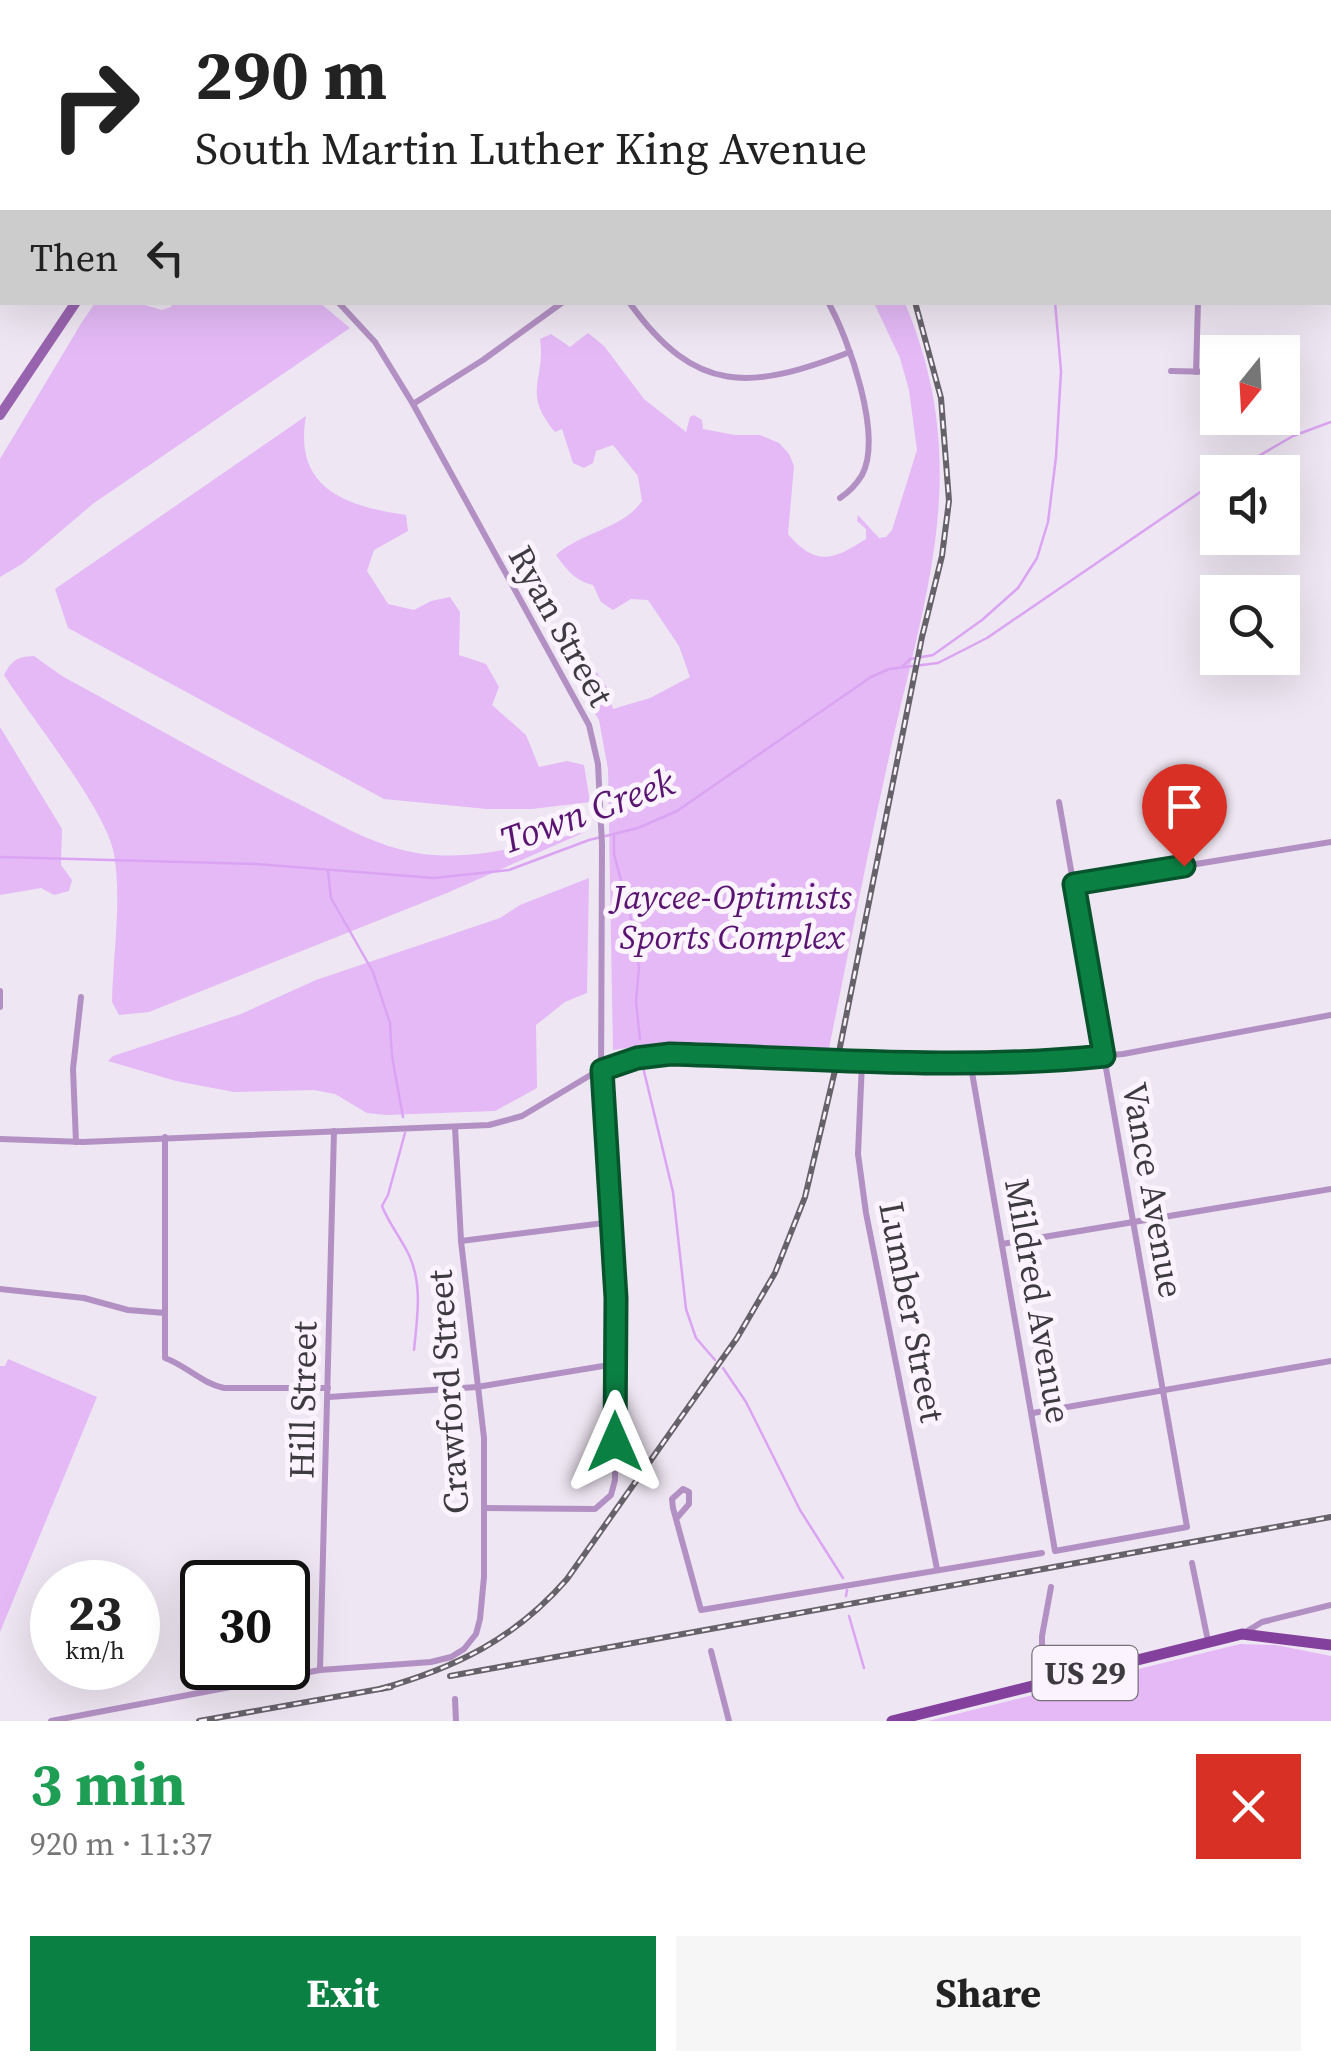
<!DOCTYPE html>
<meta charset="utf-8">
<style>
body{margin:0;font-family:"Source Serif 4",serif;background:#f6f6f6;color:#222;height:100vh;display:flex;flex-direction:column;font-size:38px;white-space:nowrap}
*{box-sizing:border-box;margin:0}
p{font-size:32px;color:#767676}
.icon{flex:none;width:55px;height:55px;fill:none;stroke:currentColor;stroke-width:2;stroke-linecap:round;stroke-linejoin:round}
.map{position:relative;height:1721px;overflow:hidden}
.drawer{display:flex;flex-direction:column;background:#fff;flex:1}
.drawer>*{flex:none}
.top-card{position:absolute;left:0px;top:0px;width:1332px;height:305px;box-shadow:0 10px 40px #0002;background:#fff;color:#222;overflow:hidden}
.needle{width:65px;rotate:198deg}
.tools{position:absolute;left:1200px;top:335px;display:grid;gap:20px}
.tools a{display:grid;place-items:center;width:100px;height:100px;border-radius:0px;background:#fff;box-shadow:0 10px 40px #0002;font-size:50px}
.speed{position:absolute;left:30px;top:1560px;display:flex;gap:20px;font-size:50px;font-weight:700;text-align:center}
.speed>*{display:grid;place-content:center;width:130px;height:130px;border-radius:50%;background:#fff;box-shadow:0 10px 40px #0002;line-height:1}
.speed small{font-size:25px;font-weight:400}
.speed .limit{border:5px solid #111;border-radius:15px;background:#fff;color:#111}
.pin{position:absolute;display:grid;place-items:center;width:85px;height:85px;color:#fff;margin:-102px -42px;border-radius:50% 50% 50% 0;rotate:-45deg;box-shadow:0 0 10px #0007}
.pin .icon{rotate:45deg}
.me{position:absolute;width:110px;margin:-55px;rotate:0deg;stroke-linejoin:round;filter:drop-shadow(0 0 8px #0008)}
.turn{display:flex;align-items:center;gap:35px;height:210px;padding:0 30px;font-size:45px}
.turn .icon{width:130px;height:130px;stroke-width:2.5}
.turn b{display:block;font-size:70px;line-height:85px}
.then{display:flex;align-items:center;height:95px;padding:0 30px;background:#0003;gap:20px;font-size:38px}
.round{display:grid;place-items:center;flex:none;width:105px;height:105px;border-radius:0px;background:#f6f6f6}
.head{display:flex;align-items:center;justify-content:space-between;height:170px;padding:0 30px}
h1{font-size:60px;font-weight:700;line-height:75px;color:#1e9e55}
.cta{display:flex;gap:20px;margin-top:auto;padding:20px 30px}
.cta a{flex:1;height:115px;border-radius:0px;background:#0b8043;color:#fff;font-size:40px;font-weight:700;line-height:115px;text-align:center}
.cta a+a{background:#f6f6f6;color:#222}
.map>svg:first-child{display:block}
.green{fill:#e4b9f6}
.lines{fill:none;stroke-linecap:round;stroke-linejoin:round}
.stream{stroke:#dba4f2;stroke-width:2.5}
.street{stroke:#b390c3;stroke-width:6}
.secondary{stroke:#9863ae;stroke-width:10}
.primary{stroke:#83409d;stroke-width:11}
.highway{stroke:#711a8e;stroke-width:12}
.rail-casing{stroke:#666269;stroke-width:6}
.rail{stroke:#fbf4fe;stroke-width:2.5;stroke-dasharray:8;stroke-linecap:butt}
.route-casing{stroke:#07532c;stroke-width:25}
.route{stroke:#0b8043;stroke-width:18}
.labels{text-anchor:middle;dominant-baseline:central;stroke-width:10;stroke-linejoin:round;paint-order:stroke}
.shield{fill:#fbf4fe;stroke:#777279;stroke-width:2.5}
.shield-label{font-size:32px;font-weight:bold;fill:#3e3b40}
.street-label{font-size:35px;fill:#3e3b40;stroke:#fbf4fe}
.park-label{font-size:35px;font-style:italic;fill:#591370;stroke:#fbf4fe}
.water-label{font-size:38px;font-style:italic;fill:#591471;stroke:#fbf4fe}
</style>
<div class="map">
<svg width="1331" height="1721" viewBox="0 0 1331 1721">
<rect width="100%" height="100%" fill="#eee6f2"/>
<g class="green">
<path d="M173,302L320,303L350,328L94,503L22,564L0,577V459L82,322L95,303H138L162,310L171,307Z"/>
<path d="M874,303H905C974,468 925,593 889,757C867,854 849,951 829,1048L660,1043L613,1050L608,769L599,720L571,673L593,667L606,686L613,709L650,698L690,677L679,646L648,600L631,599L613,610L601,602L593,585C574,580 567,570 556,555C583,531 623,529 642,501L638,476L613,445L596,451L593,463L584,468L573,463L562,429L555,432C521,391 546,381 540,339L551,334L570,347L588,333L604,346L644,399L686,432L690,417L694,415L702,420L703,429L735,435H760L779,443L789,454L794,466L788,534C816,567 833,560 866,539V529L857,521L858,515L879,538L886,537L892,530L917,450L909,390L900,358Z"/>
<path d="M306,416C293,488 345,506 406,515L408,531L374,550L367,571L388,604L414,610L431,601L450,597L460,612L459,655L486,664L499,687L492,705L526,735L539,767L567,761L584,765L590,802L532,809H487L384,799L68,628L55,589Z"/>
<path d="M34,656L62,676C141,719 219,764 299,804C343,826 384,852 434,855C484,859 536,842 585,832L447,893L149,1012L119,1015L112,1002C113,954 122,901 114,854C107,811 30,716 4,675C12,660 17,657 34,656Z"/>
<path d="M0,727L62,829L61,865L72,880L69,891L54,895L41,888L0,895Z"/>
<path d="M589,878L587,993L565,1002L536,1025L537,1088L495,1111L386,1115L367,1113L335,1094L314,1090L234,1092L176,1081L108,1061L113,1056L241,1014L316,980L500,918L520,905Z"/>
<path d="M8,1359L97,1397L0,1632V1366H5Z"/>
<path d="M1240,1644L1276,1645L1331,1656V1721H928Z"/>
</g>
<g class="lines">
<g class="stream">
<path d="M908,0L909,2"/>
<path d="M1231,472L1293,436L1331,422"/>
<path d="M902,667L910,659L933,655L982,620L1018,588L1037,558L1048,522L1056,457L1061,371L1055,302"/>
<path d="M614,834V854L630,914L639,968L636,1001L640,1039"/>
<path d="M0,857L256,864L434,878L509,870L589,840L638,828L677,811L871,677L889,669L938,663L987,638L1218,480"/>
<path d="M328,871L331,898L373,972L390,1023L392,1056L403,1117"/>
<path d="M643,1067L673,1192L686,1309L696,1338L715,1360"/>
<path d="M405,1133L388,1195L382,1206C389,1224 401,1238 409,1255C423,1285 417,1319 414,1350"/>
<path d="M723,1368L746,1402L800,1510L843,1578"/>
<path d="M846,1596L847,1590"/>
<path d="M849,1616L864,1668"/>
</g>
<g class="street">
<path d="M1113,0L1116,2"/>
<path d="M41,2L47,0"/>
<path d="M0,20L2,19"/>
<path d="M1330,61H1331"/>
<path d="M0,211H2"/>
<path d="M338,302L375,342L413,404L578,705L589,725L598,764L602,845L601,1087L616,1299L615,1480L611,1495L595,1509L484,1508"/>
<path d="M629,302C696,396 751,390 850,352"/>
<path d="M828,302C849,339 883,436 862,475C856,485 849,492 840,498"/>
<path d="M1171,371L1215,372"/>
<path d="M1196,372L1198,302"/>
<path d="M413,404L483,360L563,302"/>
<path d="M1074,884L1331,842"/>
<path d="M0,991V1007"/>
<path d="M970,1061L1055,1551L1187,1527L1059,802"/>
<path d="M862,1062L858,1154L866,1213L937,1569"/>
<path d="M165,1137V1358C187,1366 201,1383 224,1388H328"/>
<path d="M0,1139L83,1142L489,1125L522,1116L594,1073L652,1055L837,1062L1049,1060L1123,1054L1331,1015"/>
<path d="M76,1142L73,1069L81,997"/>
<path d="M461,1241L612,1222"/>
<path d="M1002,1244L1331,1189"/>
<path d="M0,1289L84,1298L128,1310L165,1313"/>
<path d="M329,1397L477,1387L615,1364"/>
<path d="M1033,1413L1331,1361"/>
<path d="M676,1519L689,1504V1492L683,1489L672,1499L673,1508L701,1610L1042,1553"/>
<path d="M1192,1563L1208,1641"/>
<path d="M1244,1633L1262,1622L1331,1605"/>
<path d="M711,1651L729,1721"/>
<path d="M320,1670L334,1131"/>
<path d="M1042,1683V1636L1051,1587"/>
<path d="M455,1699L456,1721"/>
<path d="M51,1721L320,1670L431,1662L451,1657L464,1649L476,1634L480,1619L484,1577V1438L461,1241L455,1127"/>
</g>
<path class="secondary" d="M0,415L76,302"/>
<path class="primary" d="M892,1721L1242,1634L1331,1645"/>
<g class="highway">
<path d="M191,2L197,0"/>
<path d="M277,2L282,0"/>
<path d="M0,82L2,81"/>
<path d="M0,123L2,122"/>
</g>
<defs>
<g id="rail">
<path d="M642,0L645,2"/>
<path d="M450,1676L1331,1517"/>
<path d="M380,1689C455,1668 515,1639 567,1579L737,1338L775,1273L805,1197L837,1062L922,637L942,556L949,501L941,398L915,302"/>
<path d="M199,1721L391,1687"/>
</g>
</defs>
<use href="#rail" class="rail-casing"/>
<use href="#rail" class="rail"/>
</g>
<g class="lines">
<defs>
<path id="route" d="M615,1442L616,1298L602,1070L637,1058L670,1054C814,1058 960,1071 1104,1056L1074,884L1184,866"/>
</defs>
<use href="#route" class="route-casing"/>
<use href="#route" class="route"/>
</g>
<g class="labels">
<rect class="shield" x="1032.5" y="1646" width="105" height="54" rx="8"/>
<g class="shield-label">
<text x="1085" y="1673">US 29</text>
</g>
<g class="street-label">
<text transform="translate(561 626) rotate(61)">Ryan Street</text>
<text transform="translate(1153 1190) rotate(80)">Vance Avenue</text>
<text transform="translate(1038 1301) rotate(80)">Mildred Avenue</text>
<text transform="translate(912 1312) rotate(79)">Lumber Street</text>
<text transform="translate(448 1392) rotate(-94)">Crawford Street</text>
<text transform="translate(303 1400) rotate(-89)">Hill Street</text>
</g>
<g class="park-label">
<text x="732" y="897">Jaycee-Optimists<tspan x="732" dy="40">Sports Complex</tspan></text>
</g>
<g class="water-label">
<text transform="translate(587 811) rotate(-20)">Town Creek</text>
</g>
</g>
</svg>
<div class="tools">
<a><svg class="needle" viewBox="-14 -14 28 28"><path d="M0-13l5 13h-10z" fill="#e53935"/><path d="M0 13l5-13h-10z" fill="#767676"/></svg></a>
<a><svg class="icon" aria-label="sound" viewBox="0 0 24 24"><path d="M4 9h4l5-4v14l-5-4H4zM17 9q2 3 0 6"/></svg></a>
<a><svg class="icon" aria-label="search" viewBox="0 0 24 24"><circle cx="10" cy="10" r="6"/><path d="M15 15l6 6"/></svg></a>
</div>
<div class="speed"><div>23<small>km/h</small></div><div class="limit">30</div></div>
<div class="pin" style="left:1184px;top:866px;background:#d93025"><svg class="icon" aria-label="arrive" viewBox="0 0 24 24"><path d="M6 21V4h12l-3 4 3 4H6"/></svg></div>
<svg class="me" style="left:615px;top:1442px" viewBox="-20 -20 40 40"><path d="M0-17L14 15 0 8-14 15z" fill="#0b8043" stroke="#fff" stroke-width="4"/></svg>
<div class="top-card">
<div class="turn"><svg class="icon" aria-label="right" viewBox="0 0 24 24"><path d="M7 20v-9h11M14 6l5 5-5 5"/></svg><div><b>290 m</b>South Martin Luther King Avenue</div></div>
<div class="then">Then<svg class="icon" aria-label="left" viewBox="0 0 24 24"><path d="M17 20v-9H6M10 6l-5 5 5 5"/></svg></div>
</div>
</div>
<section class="drawer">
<div class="head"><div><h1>3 min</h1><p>920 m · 11:37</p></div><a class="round" style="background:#d93025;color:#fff"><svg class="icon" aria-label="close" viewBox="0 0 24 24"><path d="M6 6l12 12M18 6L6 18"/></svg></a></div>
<div class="cta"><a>Exit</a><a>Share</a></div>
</section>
